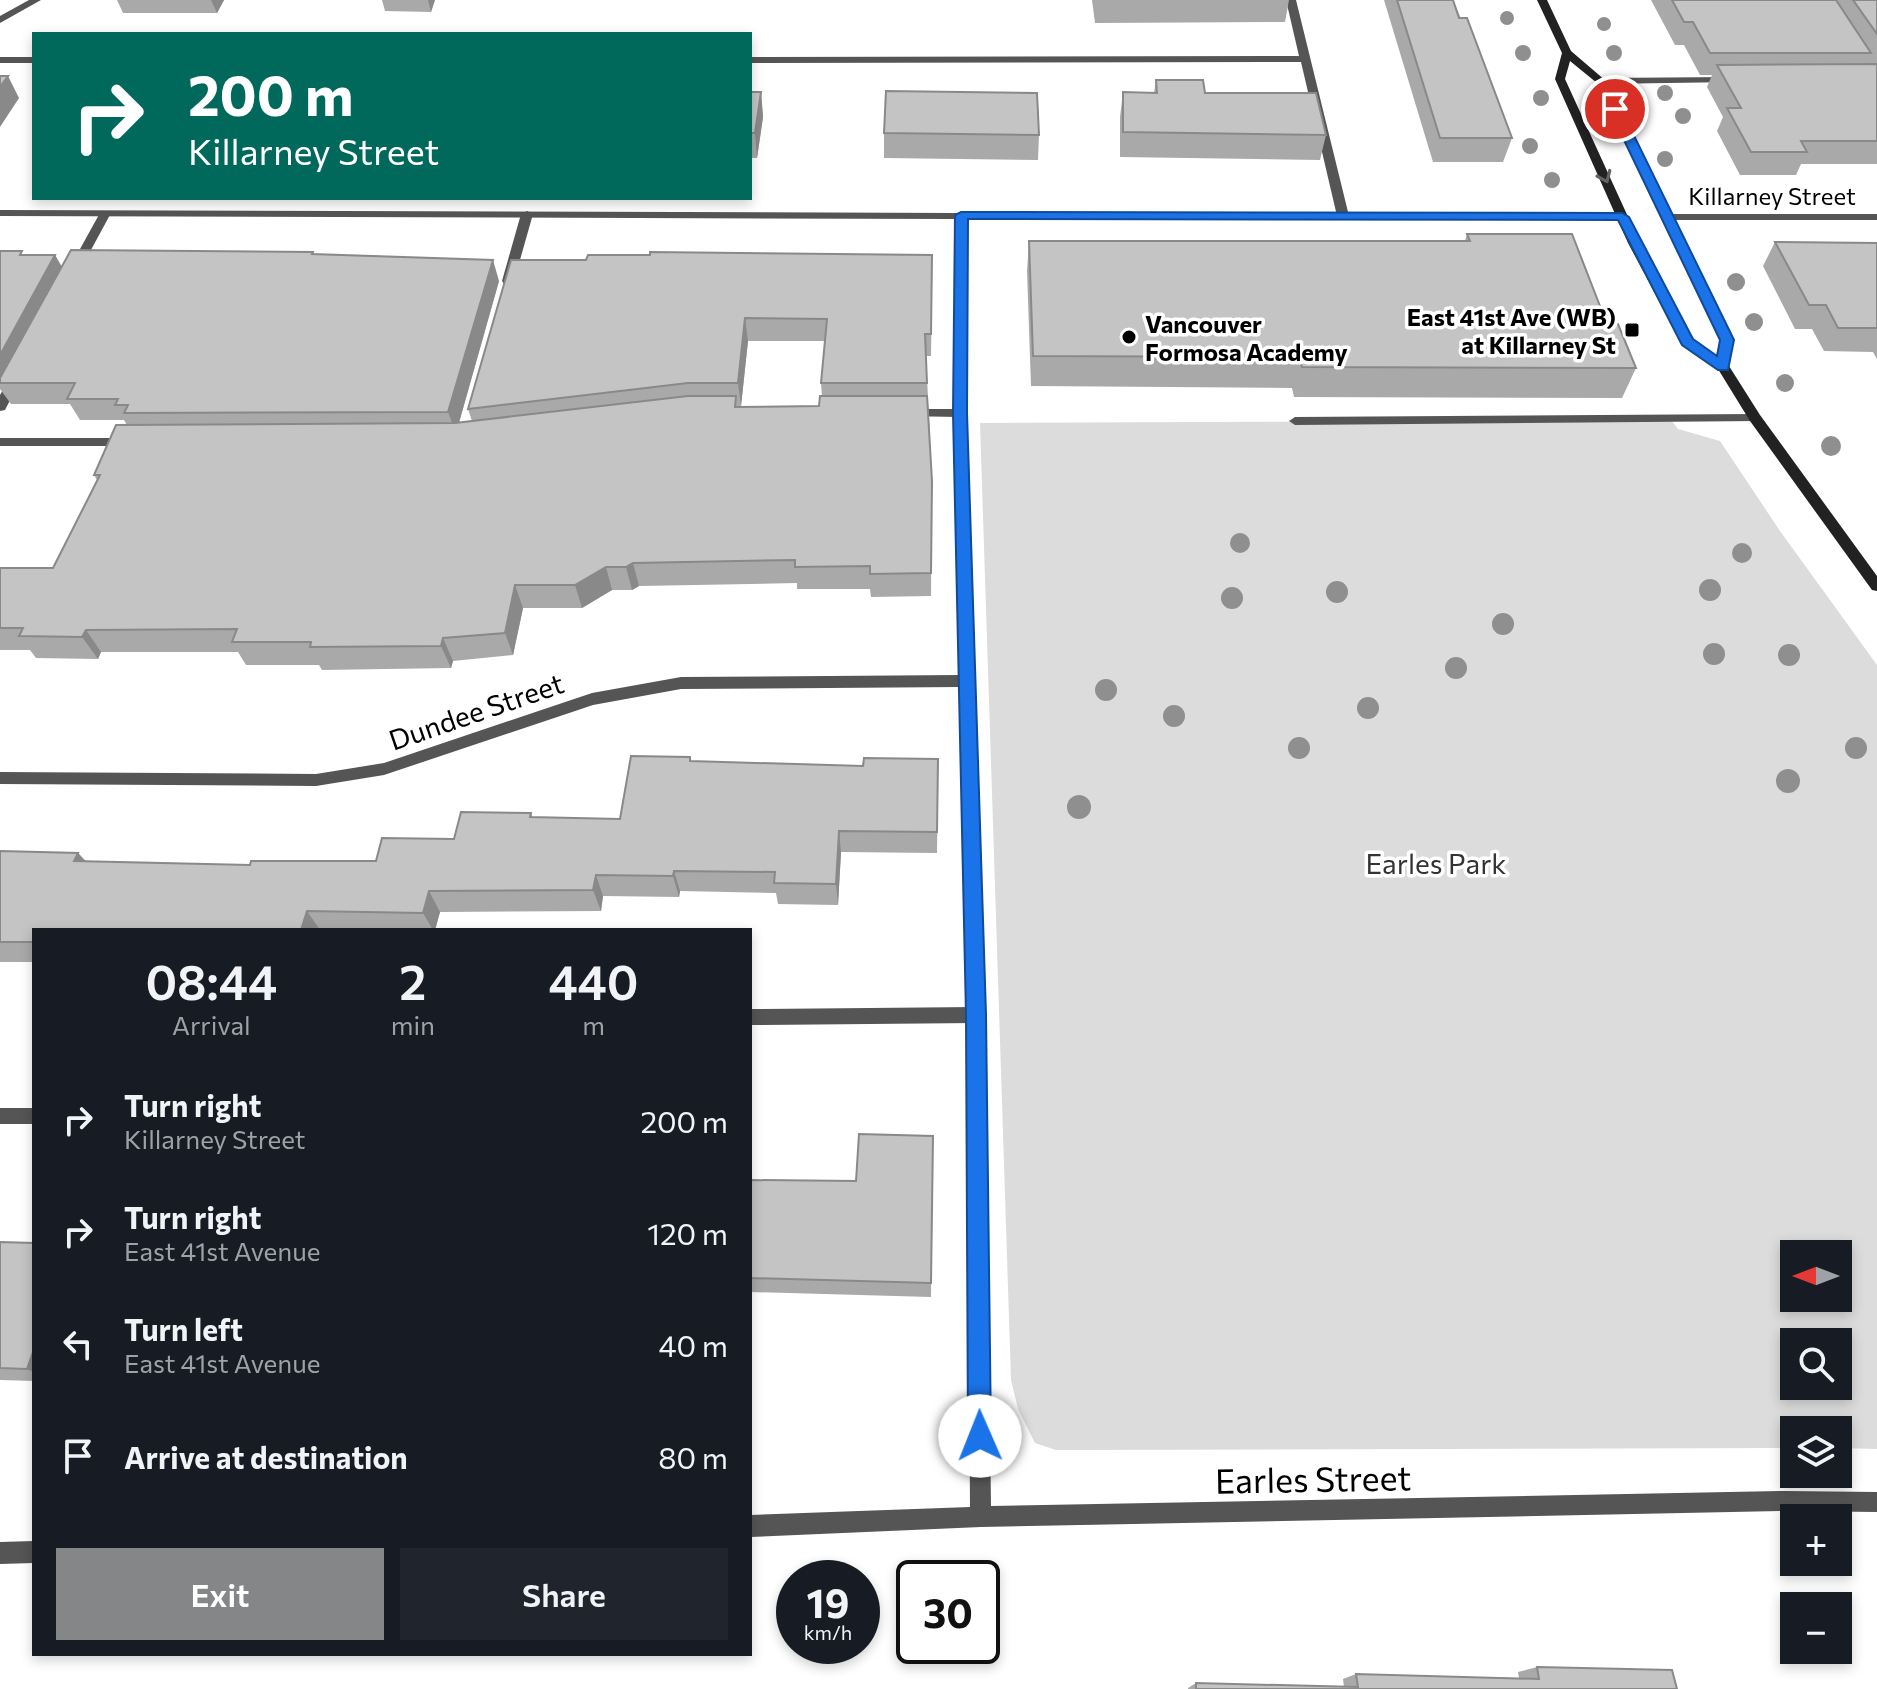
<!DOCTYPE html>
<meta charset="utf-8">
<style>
body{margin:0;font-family:Commissioner,sans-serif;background:#20242c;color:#f1f3f6;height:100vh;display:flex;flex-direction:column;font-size:30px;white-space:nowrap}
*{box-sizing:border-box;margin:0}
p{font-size:26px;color:#9ea1a6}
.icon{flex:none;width:44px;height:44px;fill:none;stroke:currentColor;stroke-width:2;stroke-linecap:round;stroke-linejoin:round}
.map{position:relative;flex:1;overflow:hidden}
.sheet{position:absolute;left:32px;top:928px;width:720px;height:728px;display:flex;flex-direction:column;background:#171b24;border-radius:0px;box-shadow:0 4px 12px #0003}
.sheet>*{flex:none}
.top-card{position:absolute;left:32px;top:32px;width:720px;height:168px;border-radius:0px;box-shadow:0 4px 12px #0003;background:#00695c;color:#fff;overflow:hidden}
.needle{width:52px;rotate:270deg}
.tools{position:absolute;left:1780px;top:1240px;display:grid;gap:16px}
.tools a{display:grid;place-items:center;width:72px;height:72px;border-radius:0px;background:#171b24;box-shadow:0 4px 12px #0003;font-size:40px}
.speed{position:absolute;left:776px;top:1560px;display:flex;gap:16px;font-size:40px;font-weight:700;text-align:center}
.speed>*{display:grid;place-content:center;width:104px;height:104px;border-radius:50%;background:#171b24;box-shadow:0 4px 12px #0003;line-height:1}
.speed small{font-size:20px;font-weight:400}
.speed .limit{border:4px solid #111;border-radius:12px;background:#fff;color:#111}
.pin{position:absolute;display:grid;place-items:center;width:68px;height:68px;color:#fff;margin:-34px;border:4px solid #fff;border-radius:50%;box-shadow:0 2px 8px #0007}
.me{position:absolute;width:88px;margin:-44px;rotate:359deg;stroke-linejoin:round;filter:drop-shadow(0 0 6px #0008)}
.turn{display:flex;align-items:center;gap:28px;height:168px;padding:0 24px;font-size:36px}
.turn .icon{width:104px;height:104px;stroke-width:2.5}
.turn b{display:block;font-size:56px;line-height:68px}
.eta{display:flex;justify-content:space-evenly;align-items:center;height:136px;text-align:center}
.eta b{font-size:48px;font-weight:600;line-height:56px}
.button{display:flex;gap:16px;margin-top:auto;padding:16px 24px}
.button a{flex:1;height:92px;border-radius:0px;background:#858687;color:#fff;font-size:32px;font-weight:600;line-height:92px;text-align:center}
.button a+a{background:#20242c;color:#f1f3f6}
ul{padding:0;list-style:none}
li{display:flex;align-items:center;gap:24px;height:112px;padding:0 24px}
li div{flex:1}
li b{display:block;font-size:30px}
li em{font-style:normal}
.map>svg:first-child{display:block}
.green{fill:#dcdcdc;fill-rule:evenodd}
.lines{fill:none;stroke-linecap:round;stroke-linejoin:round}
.service{fill:#555;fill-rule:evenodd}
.minor{fill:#555;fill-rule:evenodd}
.secondary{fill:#222;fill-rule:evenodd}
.tree{fill:#8f8f8f}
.wall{fill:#a9a9a9;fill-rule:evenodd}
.shaded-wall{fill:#898989}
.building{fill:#c4c4c4;stroke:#898989;stroke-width:2}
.oneway{stroke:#646464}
.route{fill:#1a73e8;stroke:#114b97;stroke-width:2}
.poi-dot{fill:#000;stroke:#fff;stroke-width:3}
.labels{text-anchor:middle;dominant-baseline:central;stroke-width:7;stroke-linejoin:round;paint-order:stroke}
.far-street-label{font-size:24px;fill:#000;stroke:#fff}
.far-poi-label{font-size:24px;font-weight:bold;fill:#000;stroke:#fff;text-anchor:end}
.street-label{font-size:28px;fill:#000;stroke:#fff}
.park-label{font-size:28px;fill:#333;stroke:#fff}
.near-street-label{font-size:34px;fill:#000;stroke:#fff}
</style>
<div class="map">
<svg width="1877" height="1689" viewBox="0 0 1877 1689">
<rect width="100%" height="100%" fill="#fff"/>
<path class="green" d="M1671,420L1678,429L1720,441L1780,531L1877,665V1449L1838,1448V1430H1794V1448L1056,1450L1035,1443L1018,1409L1011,1380L980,423ZM1794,1254H1838V1298H1794ZM1794,1342H1838V1386H1794Z"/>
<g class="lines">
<g class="service">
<path d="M29,0H41L0,23V16Z"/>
<path d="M1286,0H1296L1349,216L1347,218L1337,216L1301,62L750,63V57L1299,56Z"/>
<rect x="0" y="57" width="34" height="6"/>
<path d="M1731,77L1735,78V82L1601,84L1596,81L1601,78Z"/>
<path d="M101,211L111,213L79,272H71L69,269Z"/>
<path d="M527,211L533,214L514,281L512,284H504L502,281L521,214Z"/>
<path d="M16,373L22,377L5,410L0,411V395L12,374Z"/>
<path d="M906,409H960L966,413L960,417L901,416V410Z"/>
<path d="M1755,414L1761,418L1760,421L1295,425L1289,421L1295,417Z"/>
<path d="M0,438H128L135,442L128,446H0Z"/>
<path d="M976,1007L982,1010L985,1015L982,1020L976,1023L750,1025V1009Z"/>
<rect x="0" y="1108" width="34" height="16"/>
</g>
<g class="minor">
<path d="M0,210L1626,215V219L1622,220L967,219L966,413L985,1015L991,1506L1784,1491L1877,1492V1512L1784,1511L981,1527L750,1537V1515L970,1507L967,1015L960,687L681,689L593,705L384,775L316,786L0,784V772L316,774L384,763L592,693L681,677L960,675L954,413L955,219L0,216Z"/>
<path d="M1877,214V220H1666L1660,217L1666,214Z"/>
<path d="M34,1541V1563L0,1564V1542Z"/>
</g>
<path class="secondary" d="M1537,0H1547L1571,51L1606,81L1733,340L1729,366L1760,415L1877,576V591L1872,590L1750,421L1718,369L1681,342L1628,243L1555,79L1562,53ZM1570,61L1597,83L1721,340L1718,357L1692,340L1640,243L1565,79Z"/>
</g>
<g class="tree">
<circle cx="1507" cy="18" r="7"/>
<circle cx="1604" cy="24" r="7"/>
<circle cx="1523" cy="53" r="8"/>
<circle cx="1614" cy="53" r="8"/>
<circle cx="1665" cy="93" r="8"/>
<circle cx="1541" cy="98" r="8"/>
<circle cx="1683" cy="116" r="8"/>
<circle cx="1530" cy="146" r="8"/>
<circle cx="1665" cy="159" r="8"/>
<circle cx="1552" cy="180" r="8"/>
<circle cx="1736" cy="282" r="9"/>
<circle cx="1754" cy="322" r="9"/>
<circle cx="1785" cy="383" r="9"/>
<circle cx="1831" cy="446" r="10"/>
<circle cx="1240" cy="543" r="10"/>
<circle cx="1742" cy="553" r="10"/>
<circle cx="1710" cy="590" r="11"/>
<circle cx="1337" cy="592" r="11"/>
<circle cx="1232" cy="598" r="11"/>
<circle cx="1503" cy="624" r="11"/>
<circle cx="1714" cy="654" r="11"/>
<circle cx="1789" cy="655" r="11"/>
<circle cx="1456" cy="668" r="11"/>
<circle cx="1106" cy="690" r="11"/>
<circle cx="1368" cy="708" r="11"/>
<circle cx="1174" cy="716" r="11"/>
<circle cx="1299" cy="748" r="11"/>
<circle cx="1856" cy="748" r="11"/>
<circle cx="1788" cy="781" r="12"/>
<circle cx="1079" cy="807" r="12"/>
</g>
<g class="wall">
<path d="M117,0H224L217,13H123Z"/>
<path d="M382,0H435L431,12L385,11Z"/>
<path d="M1092,0H1289L1285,22L1095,23Z"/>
<path d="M1384,0H1453L1512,138L1503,162H1433Z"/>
<path d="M1651,0H1877V164H1801L1796,175H1740L1717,131L1723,117L1707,87L1712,75H1700L1684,45H1675Z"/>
<path d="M1156,80L1205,93L1326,135L1320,160L1120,157V117L1123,92L1154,93Z"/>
<path d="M750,92H761L763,117L757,158H750Z"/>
<path d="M884,133L1039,135L1038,160L884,158Z"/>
<path d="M1467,234L1607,324L1636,368L1622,398L1294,397L1292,388L1031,386L1027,271L1029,241H1465Z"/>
<path d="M1775,242L1877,243V359L1873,352L1824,351L1812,329H1795L1763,266Z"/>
<path d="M0,251L25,255H55L62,267L314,254L499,281L459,423L472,421L468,409L511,260L932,278L931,356H926L932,481L931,596L871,597L870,589H797V583L639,586L632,590H612L582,608H523L513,655L453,661L451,668L322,670L319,665H246L238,652H101L98,659L36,658L30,650H0V568H53L97,480L94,475L127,425L124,420H80L70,404H11L0,389ZM748,341H825L821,383L822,396L819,406L737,407V406H741Z"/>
<path d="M690,757L691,761L938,781L937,853L841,852L838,905L778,904L776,893L680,891L679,897L603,896L601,911L440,912L435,930H34V962H0V851L78,853L86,861L250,865L376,861L454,839L531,813L533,818L620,819Z"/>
<path d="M933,1136L931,1297L750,1292V1176L751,1180L856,1181Z"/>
<path d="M0,1242L34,1243V1381L0,1380Z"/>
<path d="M1537,1667L1677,1689H1188V1688L1196,1683L1344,1687L1343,1679L1356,1674L1519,1678L1518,1672Z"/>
</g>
<g class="shaded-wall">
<path d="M211,0H224L217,13Z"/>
<path d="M428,0H435L431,12Z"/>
<path d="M8,76L19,98L0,127V87Z"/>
<path d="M761,92L763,117L757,158L755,133Z"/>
<path d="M55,255L64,271L0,383V355Z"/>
<path d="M493,260L499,281L456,433L448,412Z"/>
<path d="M745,318L748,341L741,406L738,383Z"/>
<path d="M633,563L639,586L632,590L626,567Z"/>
<path d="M606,567L612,590L582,608L575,585Z"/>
<path d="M515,585L523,608L513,655L505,633Z"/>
<path d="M86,630L101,652L98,659L82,637Z"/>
<path d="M443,638L453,661L451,668L441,646Z"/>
<path d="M839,831L841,852L838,905L836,884Z"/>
<path d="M78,853L96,874L74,861Z"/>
<path d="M674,871L680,891L679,897L673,876Z"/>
<path d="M596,875L603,896L601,911L593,890Z"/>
<path d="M429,891L440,912L435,930H433L423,913Z"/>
<path d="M307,911L320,930H301Z"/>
<path d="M34,1349V1372L27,1369Z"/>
</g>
<g class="building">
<path d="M1397,0H1453L1459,18H1467L1512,138H1440Z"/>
<path d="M1672,0H1836L1871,53H1710L1693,22H1684Z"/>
<path d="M1853,0H1877V34Z"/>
<path d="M1877,64V141H1801L1807,152H1751L1727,108H1741L1717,65Z"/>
<path d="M0,76H8L0,87Z"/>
<path d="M1156,80H1203L1205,93H1316L1326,135L1123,132V92L1157,93Z"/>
<path d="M886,91L1037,93L1039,135L884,133Z"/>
<path d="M750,92H761L755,133H750Z"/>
<path d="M1467,234H1572L1607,324H1618L1636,368L1302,367L1299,357L1033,356L1029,241H1470Z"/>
<path d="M1775,242L1877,243V328H1838L1826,305H1809Z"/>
<path d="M71,250L313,252L312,254L493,260L448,412L124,413L128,405H115L118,399H67L75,383H0V378Z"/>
<path d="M0,251H22L20,255H55L0,355Z"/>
<path d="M650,252L932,255L931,334H925L927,383H821L827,319L745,318L738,383H688L468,409L511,260H586L588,255H650Z"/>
<path d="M688,396H736L735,407L819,406L820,396H927L932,481L931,573L870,574V566L795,567V560L633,563L626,567H606L575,585H515L505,633L443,638L441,646L310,647L311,642H232L237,629L86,630L82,637L19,636L23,628H0V568H53L100,475H94L116,425L455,423Z"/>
<path d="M631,756L690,757V761L863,766L864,758L938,759L937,832L839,831L836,884L774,883L775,872L674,871L673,876L596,875L593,890L429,891L423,913L307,911L301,930H34V942H0V851L78,853L74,861L250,865L251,861H376L382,838L454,839L461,812L531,813L530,817L620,819Z"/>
<path d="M859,1134L933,1136L931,1283L750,1278V1180L856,1181Z"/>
<path d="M0,1242L34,1243V1349L27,1369L0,1368Z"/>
<path d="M1537,1667L1672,1670L1677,1689H1196V1683L1358,1687L1356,1674L1539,1679Z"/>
</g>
<defs><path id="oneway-chevron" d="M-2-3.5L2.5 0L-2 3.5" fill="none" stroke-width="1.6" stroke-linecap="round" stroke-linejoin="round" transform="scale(2)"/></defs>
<use class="oneway" href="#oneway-chevron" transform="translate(1605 177) rotate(66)"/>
<path class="route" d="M1615,106L1621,109L1734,340L1728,370H1718L1682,345L1618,220L968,219L967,413L986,1015L991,1436L988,1444L980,1448L971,1444L968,1436L966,1015L953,413L955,215L961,212L1622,213L1629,217L1693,339L1717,356L1720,340L1609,109Z"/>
<g class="poi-dot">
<rect x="1624" y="322" width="16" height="16" rx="4"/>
<circle cx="1129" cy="337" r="8"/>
</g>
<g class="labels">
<g class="far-street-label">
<text x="1772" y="195">Killarney Street</text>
</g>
<g class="far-poi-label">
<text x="1616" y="316">East 41st Ave (WB)<tspan x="1616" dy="28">at Killarney St</tspan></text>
<text x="1145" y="323" text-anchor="start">Vancouver<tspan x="1145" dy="28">Formosa Academy</tspan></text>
</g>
<g class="street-label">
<text transform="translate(476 711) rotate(-19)">Dundee Street</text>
</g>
<g class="park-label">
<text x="1436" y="863">Earles Park</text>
</g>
<g class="near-street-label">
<text transform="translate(1313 1478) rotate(-1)">Earles Street</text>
</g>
</g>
</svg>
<div class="tools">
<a><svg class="needle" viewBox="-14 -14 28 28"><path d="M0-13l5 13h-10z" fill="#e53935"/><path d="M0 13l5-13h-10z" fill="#9ea1a6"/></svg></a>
<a><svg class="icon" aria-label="search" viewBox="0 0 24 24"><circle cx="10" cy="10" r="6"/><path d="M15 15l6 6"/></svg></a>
<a><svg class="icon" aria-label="layers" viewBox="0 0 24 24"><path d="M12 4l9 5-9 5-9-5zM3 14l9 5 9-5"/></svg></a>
<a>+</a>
<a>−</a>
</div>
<div class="speed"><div>19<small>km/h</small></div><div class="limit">30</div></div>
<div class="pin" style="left:1615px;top:109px;background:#d93025"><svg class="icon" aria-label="arrive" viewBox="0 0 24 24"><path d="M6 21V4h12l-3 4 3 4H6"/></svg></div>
<svg class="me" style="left:980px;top:1436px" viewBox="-20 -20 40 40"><circle r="19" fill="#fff"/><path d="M0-13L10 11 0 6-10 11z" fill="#1a73e8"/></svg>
<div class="top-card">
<div class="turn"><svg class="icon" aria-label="right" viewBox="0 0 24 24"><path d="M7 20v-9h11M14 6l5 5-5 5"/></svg><div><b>200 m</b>Killarney Street</div></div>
</div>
<section class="sheet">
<div class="eta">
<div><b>08:44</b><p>Arrival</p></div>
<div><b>2</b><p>min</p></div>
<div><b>440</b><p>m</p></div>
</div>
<ul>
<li><svg class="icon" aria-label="right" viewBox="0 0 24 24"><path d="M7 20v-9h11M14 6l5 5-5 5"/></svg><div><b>Turn right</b><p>Killarney Street</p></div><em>200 m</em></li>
<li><svg class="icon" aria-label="right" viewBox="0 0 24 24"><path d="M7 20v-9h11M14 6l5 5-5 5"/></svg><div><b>Turn right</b><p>East 41st Avenue</p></div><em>120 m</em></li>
<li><svg class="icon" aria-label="left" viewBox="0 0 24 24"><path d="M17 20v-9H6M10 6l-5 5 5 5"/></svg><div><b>Turn left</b><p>East 41st Avenue</p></div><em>40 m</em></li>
<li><svg class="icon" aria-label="arrive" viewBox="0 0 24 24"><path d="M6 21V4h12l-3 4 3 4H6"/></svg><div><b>Arrive at destination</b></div><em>80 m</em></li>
</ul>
<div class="button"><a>Exit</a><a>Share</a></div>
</section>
</div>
